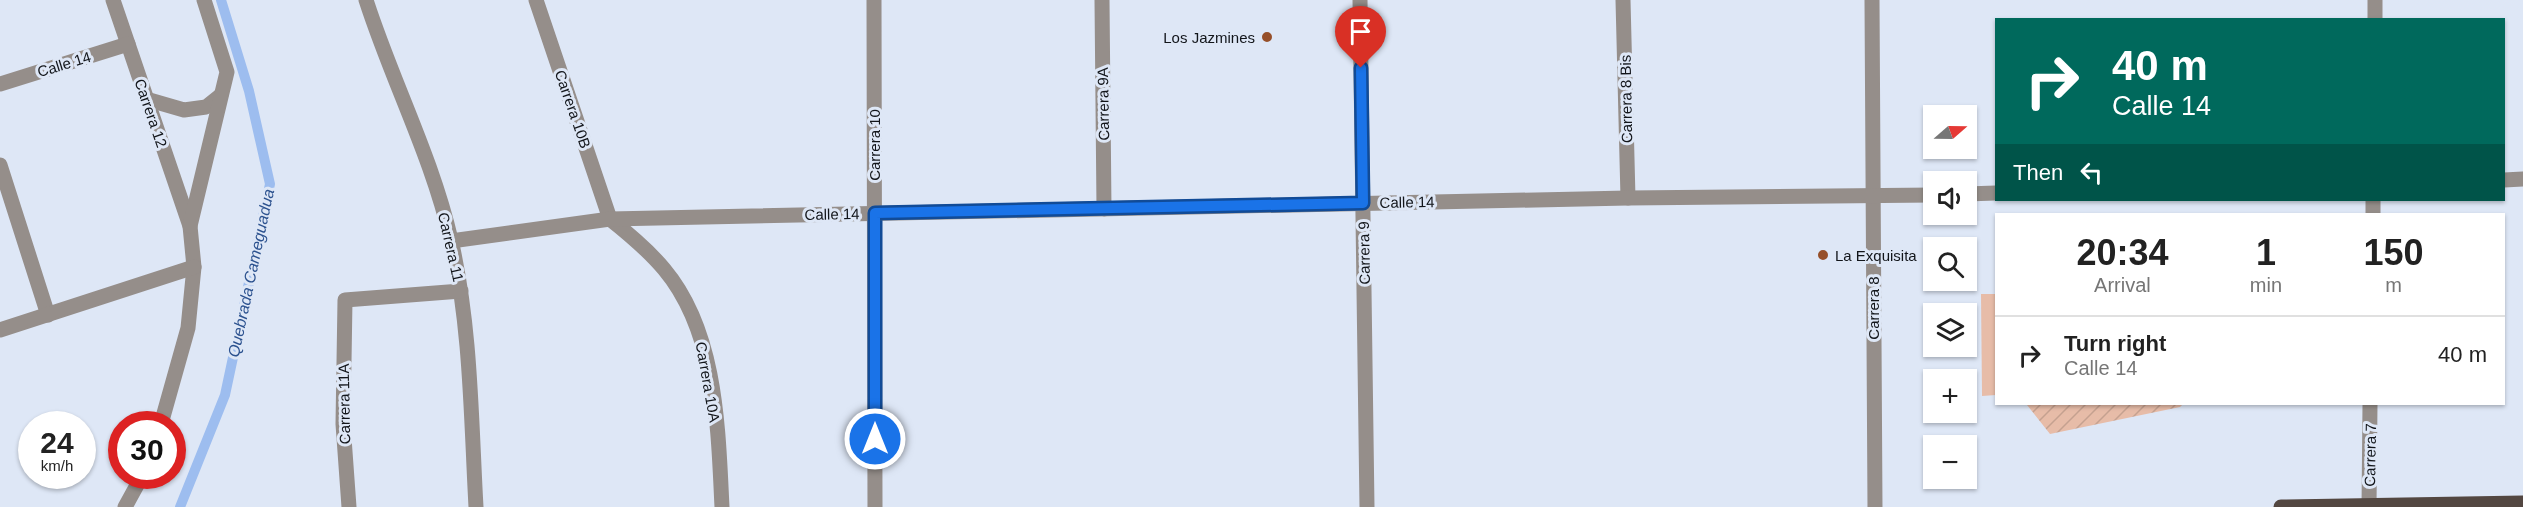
<!DOCTYPE html>
<meta charset="utf-8">
<style>
body{margin:0;font-family:Helvetica,sans-serif;background:#f6f6f6;color:#222;height:100vh;display:flex;flex-direction:column;font-size:22px;white-space:nowrap}
*{box-sizing:border-box;margin:0}
p{font-size:20px;color:#767676}
.icon{flex:none;width:33px;height:33px;fill:none;stroke:currentColor;stroke-width:2;stroke-linecap:round;stroke-linejoin:round}
.map{position:relative;flex:1;overflow:hidden}
.side{position:absolute;left:1995px;top:213px;width:510px;height:192px;display:flex;flex-direction:column;background:#fff;border-radius:0px;box-shadow:0 2px 4px #0004}
.side>*{flex:none}
.banner{position:absolute;left:1995px;top:18px;width:510px;height:183px;border-radius:0px;box-shadow:0 2px 4px #0004;background:#00695c;color:#fff;overflow:hidden}
.needle{width:39px;rotate:70deg}
.fabs{position:absolute;left:1923px;top:105px;display:grid;gap:12px}
.fabs a{display:grid;place-items:center;width:54px;height:54px;border-radius:0px;background:#fff;box-shadow:0 2px 4px #0004;font-size:30px}
.speed{position:absolute;left:18px;top:411px;display:flex;gap:12px;font-size:30px;font-weight:700;text-align:center}
.speed>*{display:grid;place-content:center;width:78px;height:78px;border-radius:50%;background:#fff;box-shadow:0 2px 4px #0004;line-height:1}
.speed small{font-size:15px;font-weight:400}
.speed .limit{border:9px solid #d22;background:#fff;color:#111}
.pin{position:absolute;display:grid;place-items:center;width:51px;height:51px;color:#fff;margin:-62px -26px;border-radius:50% 50% 50% 0;rotate:-45deg;box-shadow:0 0 6px #0007}
.pin .icon{rotate:45deg}
.me{position:absolute;width:66px;margin:-33px;rotate:0deg;stroke-linejoin:round;filter:drop-shadow(0 0 4px #0008)}
.turn{display:flex;align-items:center;gap:21px;height:126px;padding:0 18px;font-size:27px}
.turn .icon{width:78px;height:78px;stroke-width:2.5}
.turn b{display:block;font-size:42px;line-height:51px}
.then{display:flex;align-items:center;height:57px;padding:0 18px;background:#0003;gap:12px;font-size:22px}
.eta{display:flex;justify-content:space-evenly;align-items:center;height:102px;text-align:center}
.eta b{font-size:36px;font-weight:800;line-height:42px}
ul{padding:0;list-style:none}
li{display:flex;align-items:center;gap:18px;height:78px;padding:0 18px;border-top:2px solid #e0e0e0}
li div{flex:1}
li b{display:block;font-size:22px}
li em{font-style:normal}
.map>svg:first-child{display:block}
.park{fill:#e7bca8}
.garden{fill:url(#garden-furrows)}
.lines{fill:none;stroke-linecap:round;stroke-linejoin:round}
.stream{stroke:#9dbdef;stroke-width:10}
.minor{stroke:#958e8a;stroke-width:15}
.primary{stroke:#534741;stroke-width:15}
.route-casing{stroke:#114b97;stroke-width:15}
.route{stroke:#1a73e8;stroke-width:10}
.poi-dot{fill:#964f29;stroke:#dee7f6;stroke-width:2}
.labels{text-anchor:middle;dominant-baseline:central;stroke-width:6;stroke-linejoin:round;paint-order:stroke}
.poi-label{font-size:15px;fill:#12151a;stroke:#dee7f6;text-anchor:end}
.street-label{font-size:15px;fill:#12151a;stroke:#dee7f6}
.water-label{font-size:16px;font-style:italic;fill:#2c528f;stroke:#dee7f6}
</style>
<div class="map">
<svg width="2523" height="507" viewBox="0 0 2523 507">
<defs>
<pattern id="garden-furrows" width="10" height="10" patternUnits="userSpaceOnUse" patternTransform="scale(1.5)"><rect width="10" height="10" fill="#e7bca8"/><path d="M-1 1l2-2M0 10L10 0M9 11l2-2" fill="none" stroke="#c5a190"/></pattern>
</defs>
<rect width="100%" height="100%" fill="#dee7f6"/>
<path class="park" d="M1981,294H1996V395L1982,396Z"/>
<path class="garden" d="M2019,404H2183L2180,407L2050,434L2027,405Z"/>
<g class="lines">
<path class="stream" d="M180,507L225,395L270,184L249,91L221,0"/>
<g class="minor">
<path d="M113,0L190,226L194,267L188,328L161,424"/>
<path d="M366,0C392,81 432,157 451,240C471,327 471,418 476,507"/>
<path d="M536,0L610,219"/>
<path d="M874,0L875,507"/>
<path d="M1102,0L1104,209"/>
<path d="M1360,0L1367,507"/>
<path d="M1623,0L1628,198"/>
<path d="M1872,0L1875,507"/>
<path d="M2375,20V0"/>
<path d="M0,84L128,44"/>
<path d="M146,99L184,110L206,107L221,95"/>
<path d="M0,165L48,315"/>
<path d="M2504,180L2523,179"/>
<path d="M1966,194L1996,193"/>
<path d="M2373,214V200"/>
<path d="M610,219C629,234 648,250 664,269C717,332 718,428 722,507"/>
<path d="M190,226L227,72L204,0"/>
<path d="M451,241L610,219L1628,198L1934,195"/>
<path d="M0,330L194,267"/>
<path d="M125,507L142,476"/>
<path d="M349,507L343,424L345,300L461,291"/>
<path d="M2369,507L2370,404"/>
</g>
<path class="primary" d="M2281,507L2523,503"/>
</g>
<g class="lines">
<defs>
<path id="route" d="M875,439V213L1363,203L1361,68"/>
</defs>
<use href="#route" class="route-casing"/>
<use href="#route" class="route"/>
</g>
<g class="poi-dot">
<circle cx="1267" cy="37" r="6"/>
<circle cx="1823" cy="255" r="6"/>
</g>
<g class="labels">
<g class="poi-label">
<text x="1255" y="37">Los Jazmines</text>
<text x="1835" y="255" text-anchor="start">La Exquisita</text>
</g>
<g class="street-label">
<text transform="translate(64 64) rotate(-17)">Calle 14</text>
<text transform="translate(1626 99) rotate(-91)">Carrera 8 Bis</text>
<text transform="translate(1103 104) rotate(-91)">Carrera 9A</text>
<text transform="translate(573 109) rotate(71)">Carrera 10B</text>
<text transform="translate(151 113) rotate(71)">Carrera 12</text>
<text transform="translate(874 145) rotate(-90)">Carrera 10</text>
<text transform="translate(1407 202) rotate(-1)">Calle 14</text>
<text transform="translate(832 214) rotate(-1)">Calle 14</text>
<text transform="translate(451 247) rotate(77)">Carrera 11</text>
<text transform="translate(1364 253) rotate(-91)">Carrera 9</text>
<text transform="translate(1873 308) rotate(-90)">Carrera 8</text>
<text transform="translate(708 382) rotate(80)">Carrera 10A</text>
<text transform="translate(344 404) rotate(-91)">Carrera 11A</text>
<text transform="translate(2370 455) rotate(-89)">Carrera 7</text>
</g>
<g class="water-label">
<text transform="translate(251 273) rotate(-78)">Quebrada Cameguadua</text>
</g>
</g>
</svg>
<div class="fabs">
<a><svg class="needle" viewBox="-14 -14 28 28"><path d="M0-13l5 13h-10z" fill="#e53935"/><path d="M0 13l5-13h-10z" fill="#767676"/></svg></a>
<a><svg class="icon" aria-label="sound" viewBox="0 0 24 24"><path d="M4 9h4l5-4v14l-5-4H4zM17 9q2 3 0 6"/></svg></a>
<a><svg class="icon" aria-label="search" viewBox="0 0 24 24"><circle cx="10" cy="10" r="6"/><path d="M15 15l6 6"/></svg></a>
<a><svg class="icon" aria-label="layers" viewBox="0 0 24 24"><path d="M12 4l9 5-9 5-9-5zM3 14l9 5 9-5"/></svg></a>
<a>+</a>
<a>−</a>
</div>
<div class="speed"><div>24<small>km/h</small></div><div class="limit">30</div></div>
<div class="pin" style="left:1361px;top:68px;background:#d93025"><svg class="icon" aria-label="arrive" viewBox="0 0 24 24"><path d="M6 21V4h12l-3 4 3 4H6"/></svg></div>
<svg class="me" style="left:875px;top:439px" viewBox="-20 -20 40 40"><circle r="17" fill="#1a73e8" stroke="#fff" stroke-width="3"/><path d="M0-11L8 9 0 5-8 9z" fill="#fff"/></svg>
<div class="banner">
<div class="turn"><svg class="icon" aria-label="right" viewBox="0 0 24 24"><path d="M7 20v-9h11M14 6l5 5-5 5"/></svg><div><b>40 m</b>Calle 14</div></div>
<div class="then">Then<svg class="icon" aria-label="left" viewBox="0 0 24 24"><path d="M17 20v-9H6M10 6l-5 5 5 5"/></svg></div>
</div>
<section class="side">
<div class="eta">
<div><b>20:34</b><p>Arrival</p></div>
<div><b>1</b><p>min</p></div>
<div><b>150</b><p>m</p></div>
</div>
<ul>
<li><svg class="icon" aria-label="right" viewBox="0 0 24 24"><path d="M7 20v-9h11M14 6l5 5-5 5"/></svg><div><b>Turn right</b><p>Calle 14</p></div><em>40 m</em></li>
</ul>
</section>
</div>
